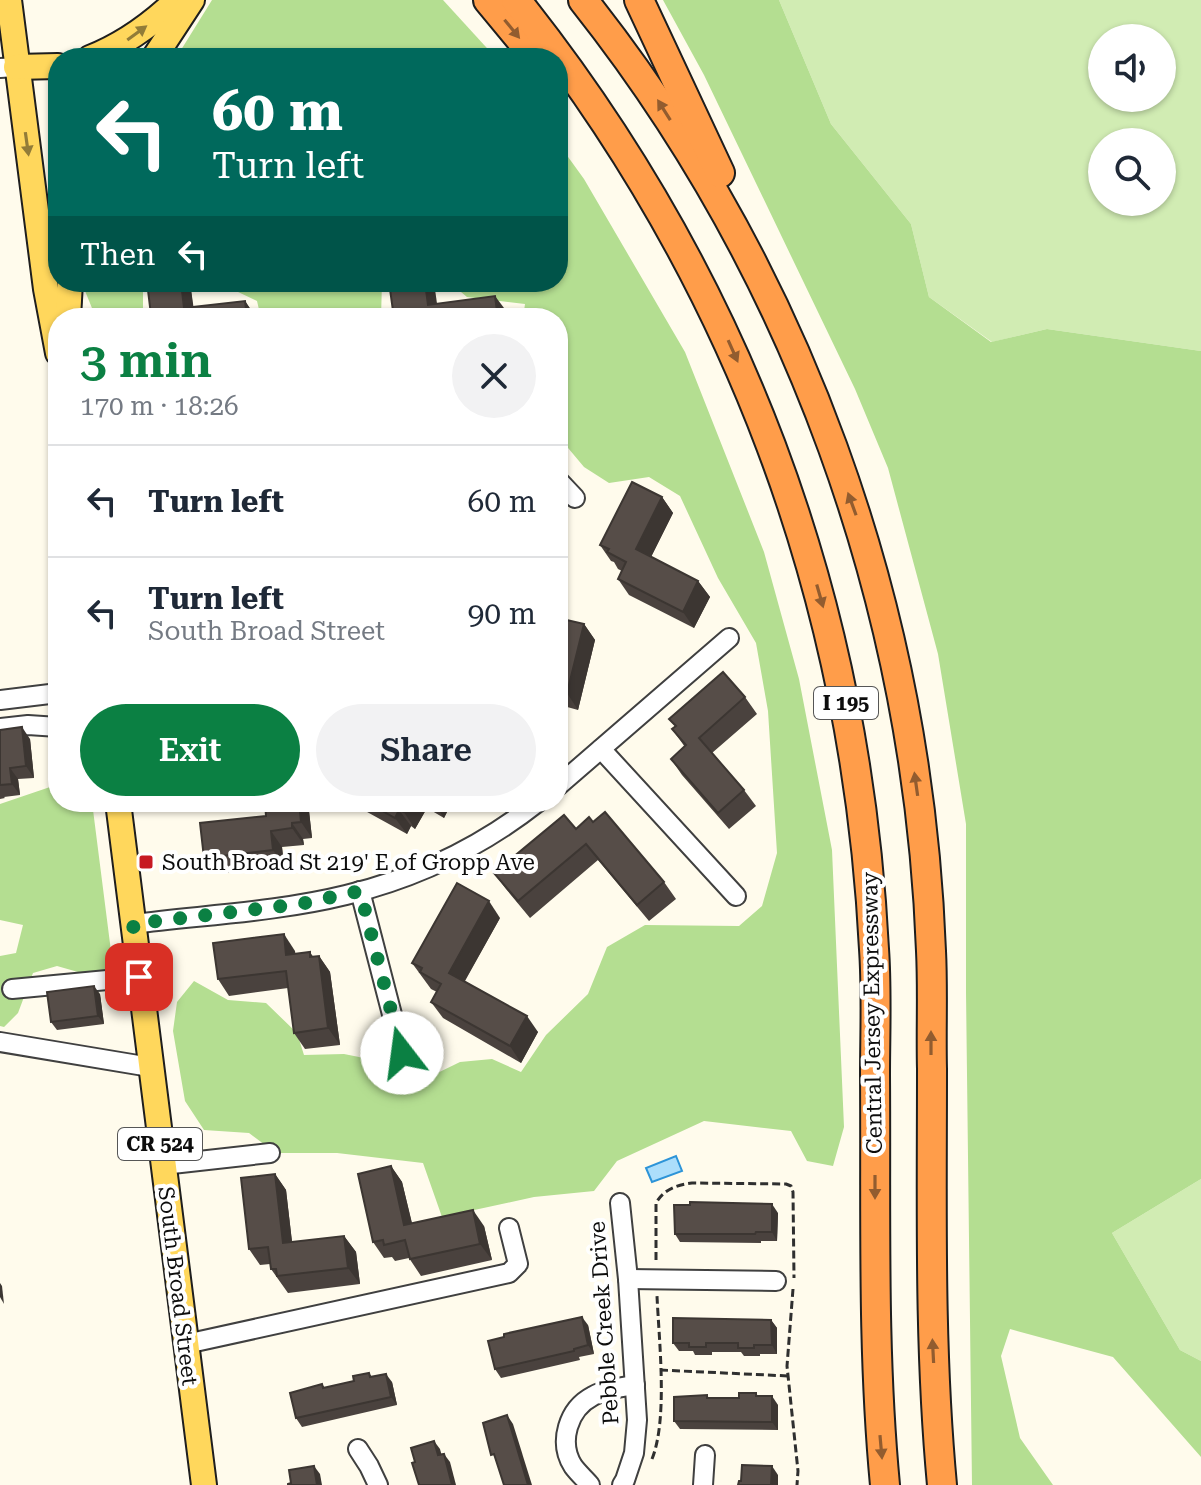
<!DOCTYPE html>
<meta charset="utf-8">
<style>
body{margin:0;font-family:"Roboto Serif",serif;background:#f2f2f3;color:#1f2937;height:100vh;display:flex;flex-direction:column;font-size:30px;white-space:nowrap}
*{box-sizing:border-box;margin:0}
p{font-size:26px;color:#747a83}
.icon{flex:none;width:44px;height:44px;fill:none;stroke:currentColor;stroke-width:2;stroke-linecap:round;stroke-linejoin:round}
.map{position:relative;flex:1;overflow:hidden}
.side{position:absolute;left:48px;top:308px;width:520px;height:504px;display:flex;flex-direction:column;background:#fff;border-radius:32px;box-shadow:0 2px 6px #0004}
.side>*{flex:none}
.guide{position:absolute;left:48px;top:48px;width:520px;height:244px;border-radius:32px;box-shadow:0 2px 6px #0004;background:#00695c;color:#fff;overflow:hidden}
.fabs{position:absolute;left:1088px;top:24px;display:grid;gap:16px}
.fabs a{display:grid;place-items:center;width:88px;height:88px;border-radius:50%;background:#fff;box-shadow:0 2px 6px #0004;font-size:40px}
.pin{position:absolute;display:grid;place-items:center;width:68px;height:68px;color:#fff;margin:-34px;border-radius:16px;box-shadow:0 4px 12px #0006}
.me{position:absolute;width:88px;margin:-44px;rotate:345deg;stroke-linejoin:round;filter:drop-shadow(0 0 6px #0008)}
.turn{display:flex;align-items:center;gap:28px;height:168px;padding:0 32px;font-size:36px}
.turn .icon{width:104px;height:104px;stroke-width:2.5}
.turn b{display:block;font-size:56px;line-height:68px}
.then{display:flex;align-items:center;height:76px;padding:0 32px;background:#0003;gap:16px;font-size:30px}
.round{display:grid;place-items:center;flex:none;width:84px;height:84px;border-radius:42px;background:#f2f2f3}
.overview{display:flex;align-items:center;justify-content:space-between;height:136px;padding:0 32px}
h1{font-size:48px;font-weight:600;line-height:60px;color:#0b8043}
.cta{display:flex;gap:16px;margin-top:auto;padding:16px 32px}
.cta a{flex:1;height:92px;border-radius:48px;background:#0b8043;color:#fff;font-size:32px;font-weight:600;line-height:92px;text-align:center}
.cta a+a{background:#f2f2f3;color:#1f2937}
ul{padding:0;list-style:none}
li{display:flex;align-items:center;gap:24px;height:112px;padding:0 32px;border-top:2px solid #e0e1e3}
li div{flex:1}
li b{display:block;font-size:30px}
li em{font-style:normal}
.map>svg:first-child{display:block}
.green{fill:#d1ecb3;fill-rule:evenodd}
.forest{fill:#b4de91}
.water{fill:#acdefb;stroke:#2d94d8;stroke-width:2}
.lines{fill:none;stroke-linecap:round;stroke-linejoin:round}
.minor-casing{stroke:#404040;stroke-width:22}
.major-casing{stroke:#1e1e1e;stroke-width:28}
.highway-casing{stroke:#1e1e1e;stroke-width:32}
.path{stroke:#2f2f2f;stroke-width:3;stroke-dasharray:8 4;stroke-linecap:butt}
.minor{stroke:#fff;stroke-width:18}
.major{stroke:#ffd75c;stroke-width:24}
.highway{stroke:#ff9d4a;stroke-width:28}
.wall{fill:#4a423e}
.shaded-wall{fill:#3c3632}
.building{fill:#564d48;stroke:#3c3632;stroke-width:2}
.oneway{fill:#925c2f}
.oneway2{fill:#927c38}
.route{stroke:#0b8043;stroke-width:14;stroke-dasharray:0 25.2}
.poi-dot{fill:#c71a22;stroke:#fff;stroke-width:3}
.labels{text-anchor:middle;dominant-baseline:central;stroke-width:8;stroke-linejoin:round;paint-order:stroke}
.shield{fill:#fff;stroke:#565656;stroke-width:2}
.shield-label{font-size:20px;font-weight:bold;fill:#0d0d0d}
.poi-label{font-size:22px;fill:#0d0d0d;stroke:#fff;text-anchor:start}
.street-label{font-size:22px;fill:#0d0d0d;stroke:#fff}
</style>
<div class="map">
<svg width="1201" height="1485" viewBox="0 0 1201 1485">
<rect width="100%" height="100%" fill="#fffbec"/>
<g class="green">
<path d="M779,0H1201V351L1047,329L992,342L929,297L911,224L831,124ZM1102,38H1162V98H1102ZM1102,142H1162V202H1102Z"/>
<path d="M1201,1179V1361L1180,1350L1112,1233Z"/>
</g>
<g class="forest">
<path d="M212,0H443L496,58H176Z"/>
<path d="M663,0H779L831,124L911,224L929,297L991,342L1047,329L1201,351V1179L1112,1233L1180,1350L1201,1361V1457L1113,1357L1010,1329L1001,1356L1020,1438L1053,1485H972L966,992V824L938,654L888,468L855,389L704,75Z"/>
<path d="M558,143L584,179L685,352L764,552L799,679L832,850L844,1127L833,1166L807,1161L791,1131L704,1121L617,1161L594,1191L534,1197L442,1217L423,1163L337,1153H276L249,1133L204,1130L185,1101L173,1031L177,1002L194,981L228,1000L266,1003L297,1033L304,1055L344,1054L364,1058L375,1083L421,1081L460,1062L492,1059L521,1072L546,1035L588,994L607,947L645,925L739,926L762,906L777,853L768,711L756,643L718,578L680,496L649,477L609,483L584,467L558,436V318H523L525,304L467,297L449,282H558Z"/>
<path d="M84,282H143V311L140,318H96L83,286Z"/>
<path d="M217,282H382L381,318H261L257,301Z"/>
<path d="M53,786L58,787V802H92L113,967L99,978L57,966L33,973L18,1013L4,1027L0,1026V956L16,953L23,925L0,920V804Z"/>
</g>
<path class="water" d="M676,1156L682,1171L652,1182L646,1168Z"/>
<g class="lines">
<defs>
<g id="minor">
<path d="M0,68L16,67"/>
<path d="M558,480L575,498"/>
<path d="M0,700L58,693"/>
<path d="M0,728L28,725L58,727"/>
<path d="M601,749L736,896"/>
<path d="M558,786L729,638"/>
<path d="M360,891L402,1053"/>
<path d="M133,924C203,915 277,912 346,895C416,878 481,847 538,802"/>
<path d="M12,989L139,977"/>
<path d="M0,1042L150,1067"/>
<path d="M163,1165L270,1153"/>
<path d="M620,1203L628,1279L637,1420L634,1453L625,1480L622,1485"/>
<path d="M628,1279L776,1281"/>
<path d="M186,1344L509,1273L518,1264L509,1228"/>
<path d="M358,1449L369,1466L378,1485"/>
<path d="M590,1485C585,1479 578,1473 573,1466C558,1442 568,1409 593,1396C605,1389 621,1387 635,1385"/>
<path d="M703,1485L705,1455"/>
</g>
<g id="major">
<path d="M9,0L46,289L58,353"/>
<path d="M90,58C123,45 152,24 177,0"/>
<path d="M154,58L192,0"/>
<path d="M16,67L58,66"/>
<path d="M68,318L70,282"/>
<path d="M118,802L204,1485"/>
</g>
<g id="highway">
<path d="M488,0L536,58"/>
<path d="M516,0C737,277 856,596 874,949C877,991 875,1034 875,1075C876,1212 872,1349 885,1485"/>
<path d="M583,0C798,271 918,605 931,951C933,990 931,1029 932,1069C932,1208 929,1347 942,1485"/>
<path d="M639,0L720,173"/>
</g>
</defs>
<use href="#minor" class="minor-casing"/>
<use href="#major" class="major-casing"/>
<use href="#highway" class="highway-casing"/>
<g class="path">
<path d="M656,1260V1203C664,1189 677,1185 692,1183L786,1184L791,1186L793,1192L794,1278"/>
<path d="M793,1289L787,1366L798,1471L797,1485"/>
<path d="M660,1370L788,1376"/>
<path d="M652,1459C668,1419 659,1341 657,1296"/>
</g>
<use href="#minor" class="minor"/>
<use href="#major" class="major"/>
<use href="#highway" class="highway"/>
</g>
<g class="wall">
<path d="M147,282H190L193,307L245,301L256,318H153L151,315Z"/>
<path d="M662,497L673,513L651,557L698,581L710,597L694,628L629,595L618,579L622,571L618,569L614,562L611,561L600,545Z"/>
<path d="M558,618L584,624L595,640L578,710L560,705L558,712Z"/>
<path d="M745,697L757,714L712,753L744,790L756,806L729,829L682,775L671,759L685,747L672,729L675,726L669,719Z"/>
<path d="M0,730L30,739L34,778L18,779L20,795L4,797L5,798L0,799Z"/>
<path d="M201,802H234L204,806Z"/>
<path d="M308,802L312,838L303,839L304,845L282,847L284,866L216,874L204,858L266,816Z"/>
<path d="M349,802H452L444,818L427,808L415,829L411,826L407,834Z"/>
<path d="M593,822L664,882L676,899L649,921L598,860L530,918L506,889L494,873L576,829Z"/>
<path d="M500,918L465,981L538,1032L521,1063L443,1018L431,1002L437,992L431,989L412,963Z"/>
<path d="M295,951V954L313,957L319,956L330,972L340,1045L305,1049L294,1033L288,988L229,996L218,979Z"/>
<path d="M100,994L104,1024L57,1030L51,1022Z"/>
<path d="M391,1166L402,1182L412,1223L484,1226L492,1260L421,1276L409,1258L395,1261L392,1257L384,1258L373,1242Z"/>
<path d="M275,1174L286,1190L292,1242L344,1236L356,1252L360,1284L288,1293L271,1269L270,1264L260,1265L249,1249Z"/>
<path d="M778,1213L777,1241H761V1243L680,1242L675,1234Z"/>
<path d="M771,1320L777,1328V1354H760V1356H744L741,1352H712V1355H695L693,1351H679L673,1343Z"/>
<path d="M588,1325L594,1354L579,1357L580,1360L501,1378L495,1369Z"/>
<path d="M369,1373L372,1377L392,1382L397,1405L302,1427L296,1418L322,1384L325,1388L354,1381Z"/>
<path d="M756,1393L758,1396L778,1405V1430L680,1429L674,1421L707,1395L709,1398H739Z"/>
</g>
<g class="shaded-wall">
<path d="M181,282H190L195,318L184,308Z"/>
<path d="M425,282H434L439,318L428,305Z"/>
<path d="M495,296L507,312L508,318H498Z"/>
<path d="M245,301L256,317V318H247Z"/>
<path d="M662,497L673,513L647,565L636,549Z"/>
<path d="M698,581L710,597L694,628L683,612Z"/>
<path d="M584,624L595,640L578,710L567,693Z"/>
<path d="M22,727L30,739L34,778L26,766Z"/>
<path d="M10,768L18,779L20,795L12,784Z"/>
<path d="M299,802H308L312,838L301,822Z"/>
<path d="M409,802H422L427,808L415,829L404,812Z"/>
<path d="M433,802H452L444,818Z"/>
<path d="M399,810L411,826L407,834L395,818Z"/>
<path d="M292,823L303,839L304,845L292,828Z"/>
<path d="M271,831L282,847L284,866L273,850Z"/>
<path d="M489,901L500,918L460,989L449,973Z"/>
<path d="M284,934L295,951L298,971L286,955Z"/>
<path d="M310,952L320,967L319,956L330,972L340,1045L328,1028Z"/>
<path d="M94,986L100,994L104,1024L98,1016Z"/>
<path d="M527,1016L538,1032L521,1063L510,1046Z"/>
<path d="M391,1166L402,1182L416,1241L404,1225Z"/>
<path d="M275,1174L286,1190L294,1259L283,1243Z"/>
<path d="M772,1204L778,1213L777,1241L772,1232Z"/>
<path d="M473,1210L484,1226L492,1260L480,1244Z"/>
<path d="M344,1236L356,1252L360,1284L348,1268Z"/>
<path d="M0,1283L2,1286L4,1304L0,1297Z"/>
<path d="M582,1317L588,1325L594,1354L588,1345Z"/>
<path d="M771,1320L777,1328V1354L772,1345Z"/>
<path d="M386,1374L392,1382L397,1405L391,1397Z"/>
<path d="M772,1396L778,1405V1430L772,1422Z"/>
<path d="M507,1415L513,1424L532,1485H528Z"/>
<path d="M434,1441L440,1449L444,1464L438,1455Z"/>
<path d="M444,1454L450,1462L456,1485H452Z"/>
<path d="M314,1466L320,1474L322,1485H317Z"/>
<path d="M772,1466L778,1475V1485H771Z"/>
</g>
<g class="building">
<path d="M147,282H181L184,308L245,301L247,318H170V313L151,315Z"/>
<path d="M389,282H425L428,305L495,296L498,318H394Z"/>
<path d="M632,482L662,497L636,549L698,581L683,612L618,579L626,562L607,552L609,549L600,545Z"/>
<path d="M558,618L584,624L567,693L558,691Z"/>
<path d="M723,672L745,697L699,738L744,790L718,813L671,759L686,745L672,729L676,726L669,719Z"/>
<path d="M22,727L26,766L10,768L12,784L0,785V730Z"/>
<path d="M265,802H299L301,822L292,823V828L271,831L273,850L204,858L200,823L266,816Z"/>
<path d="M367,802H409L404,812L399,810L395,818Z"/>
<path d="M605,812L664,882L637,905L586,844L518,901L494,873L564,815L576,829L589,817L593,822Z"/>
<path d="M457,883L489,901L449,973L527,1016L510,1046L431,1002L441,984L420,972L422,968L412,963Z"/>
<path d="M284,934L286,955L310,952V957L319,956L328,1028L294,1033L286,971L218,979L213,943Z"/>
<path d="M94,986L98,1016L51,1022L47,992Z"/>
<path d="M391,1166L404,1225L473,1210L480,1244L410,1259L405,1240L384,1245L383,1240L373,1242L358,1174Z"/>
<path d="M275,1174L283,1243L344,1236L348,1268L277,1276L276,1269H271L268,1247L249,1249L241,1178Z"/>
<path d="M690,1202L772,1204V1232H756L755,1234H675L674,1205H690Z"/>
<path d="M582,1317L588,1345L574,1349V1351L495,1369L488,1341L504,1337V1334Z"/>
<path d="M673,1318L771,1320L772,1345H754V1348H738V1343H706V1347H689V1343H673Z"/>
<path d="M369,1373L370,1377L386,1374L391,1397L296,1418L290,1393L322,1384L323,1388L354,1381L353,1376Z"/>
<path d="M739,1393H756V1396H772V1422L674,1421V1397L707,1395V1398H739Z"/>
<path d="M507,1415L528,1485H504L494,1454L491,1455L483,1423Z"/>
<path d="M434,1441L438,1455L444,1454L452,1485H419L412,1463L415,1462L411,1448Z"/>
<path d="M742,1465L772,1466L771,1485H738L739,1481H741Z"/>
<path d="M314,1466L317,1485H288V1484L291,1483L289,1470Z"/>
</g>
<defs><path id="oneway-solid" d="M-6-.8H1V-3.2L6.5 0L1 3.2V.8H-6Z" transform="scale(2)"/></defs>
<g class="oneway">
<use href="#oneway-solid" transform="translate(512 29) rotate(51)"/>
<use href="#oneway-solid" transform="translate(664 110) rotate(-122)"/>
<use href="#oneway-solid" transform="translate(733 351) rotate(66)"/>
<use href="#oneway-solid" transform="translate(852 504) rotate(-110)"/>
<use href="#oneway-solid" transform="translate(820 596) rotate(74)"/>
<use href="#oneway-solid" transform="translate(916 784) rotate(-98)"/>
<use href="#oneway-solid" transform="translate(931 1043) rotate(-90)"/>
<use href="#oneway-solid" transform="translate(875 1187) rotate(90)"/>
<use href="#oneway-solid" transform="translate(933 1351) rotate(-93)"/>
<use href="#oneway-solid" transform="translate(881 1447) rotate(85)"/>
</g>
<g class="oneway2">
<use href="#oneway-solid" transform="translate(137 33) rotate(-36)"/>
<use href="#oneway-solid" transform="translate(27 144) rotate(82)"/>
</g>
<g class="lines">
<path class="route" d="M139,977L133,924L300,904L360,891L402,1053"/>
</g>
<rect class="poi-dot" x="138" y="854" width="16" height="16" rx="4"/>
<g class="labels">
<g class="shield">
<rect x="814" y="687" width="64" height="32" rx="6"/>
<rect x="118" y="1128" width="84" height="32" rx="6"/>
</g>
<g class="shield-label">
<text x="846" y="703">I 195</text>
<text x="160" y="1144">CR 524</text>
</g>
<g class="poi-label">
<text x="162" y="862">South Broad St 219' E of Gropp Ave</text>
</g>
<g class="street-label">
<text transform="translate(872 1013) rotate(-91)">Central Jersey Expressway</text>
<text transform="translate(178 1286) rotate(83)">South Broad Street</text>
<text transform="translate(604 1323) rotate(-94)">Pebble Creek Drive</text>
</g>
</g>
</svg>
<div class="fabs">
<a><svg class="icon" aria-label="sound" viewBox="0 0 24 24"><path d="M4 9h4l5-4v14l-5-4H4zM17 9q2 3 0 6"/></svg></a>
<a><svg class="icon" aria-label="search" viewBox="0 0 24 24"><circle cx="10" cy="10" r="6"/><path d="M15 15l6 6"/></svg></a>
</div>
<div class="pin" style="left:139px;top:977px;background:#d93025"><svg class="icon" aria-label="arrive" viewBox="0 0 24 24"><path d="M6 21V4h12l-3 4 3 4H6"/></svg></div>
<svg class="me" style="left:402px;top:1053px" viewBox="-20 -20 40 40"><circle r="19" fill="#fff"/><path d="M0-13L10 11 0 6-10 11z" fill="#0b8043"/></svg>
<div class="guide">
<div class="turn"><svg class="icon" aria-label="left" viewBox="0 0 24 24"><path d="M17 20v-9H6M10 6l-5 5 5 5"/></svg><div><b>60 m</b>Turn left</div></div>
<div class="then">Then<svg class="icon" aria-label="left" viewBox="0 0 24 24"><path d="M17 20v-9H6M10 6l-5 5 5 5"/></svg></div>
</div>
<section class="side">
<div class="overview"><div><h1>3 min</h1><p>170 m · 18:26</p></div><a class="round"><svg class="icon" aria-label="close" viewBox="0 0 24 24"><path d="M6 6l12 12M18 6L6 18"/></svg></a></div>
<ul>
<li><svg class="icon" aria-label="left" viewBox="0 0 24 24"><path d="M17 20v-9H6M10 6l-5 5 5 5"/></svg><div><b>Turn left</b></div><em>60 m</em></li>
<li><svg class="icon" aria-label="left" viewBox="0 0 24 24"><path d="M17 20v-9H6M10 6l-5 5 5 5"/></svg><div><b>Turn left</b><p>South Broad Street</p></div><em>90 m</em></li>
</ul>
<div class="cta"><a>Exit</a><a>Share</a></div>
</section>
</div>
